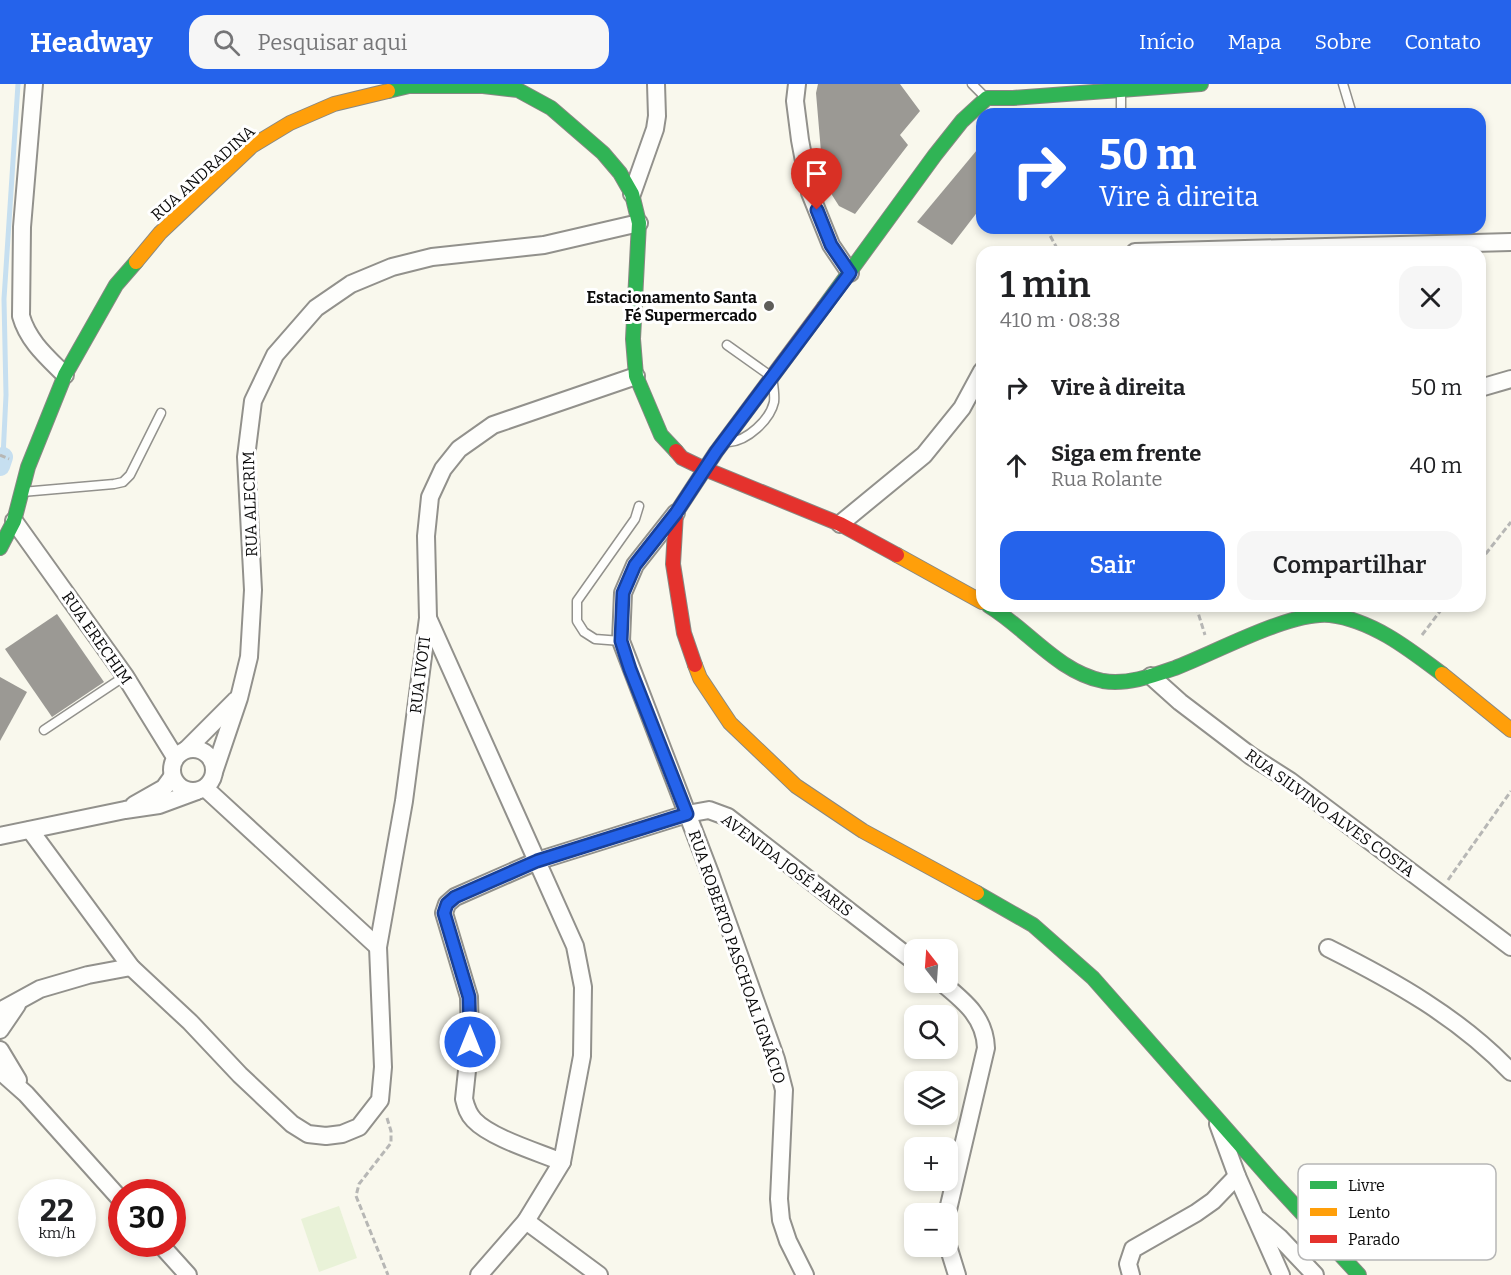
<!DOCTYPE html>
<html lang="pt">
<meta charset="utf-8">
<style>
body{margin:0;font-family:Bitter,serif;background:#f6f6f6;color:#202124;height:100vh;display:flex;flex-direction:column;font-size:22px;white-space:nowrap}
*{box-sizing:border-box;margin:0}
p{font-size:20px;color:#757577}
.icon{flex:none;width:33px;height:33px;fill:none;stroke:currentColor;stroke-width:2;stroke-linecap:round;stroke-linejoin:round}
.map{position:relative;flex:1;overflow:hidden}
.details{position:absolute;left:976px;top:162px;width:510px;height:366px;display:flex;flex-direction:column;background:#fff;border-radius:18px;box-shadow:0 3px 9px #0003}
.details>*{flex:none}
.banner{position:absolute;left:976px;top:24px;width:510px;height:126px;border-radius:18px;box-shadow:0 3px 9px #0003;background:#2563eb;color:#fff;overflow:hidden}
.needle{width:39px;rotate:343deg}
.controls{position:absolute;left:904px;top:855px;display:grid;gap:12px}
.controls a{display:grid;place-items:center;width:54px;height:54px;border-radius:12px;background:#fff;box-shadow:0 3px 9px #0003;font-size:30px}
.speed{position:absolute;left:18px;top:1095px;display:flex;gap:12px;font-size:30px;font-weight:700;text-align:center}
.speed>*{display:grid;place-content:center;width:78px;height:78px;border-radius:50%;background:#fff;box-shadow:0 3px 9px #0003;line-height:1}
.speed small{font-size:15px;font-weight:400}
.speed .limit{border:9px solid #d22;background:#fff;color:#111}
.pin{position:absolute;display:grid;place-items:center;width:51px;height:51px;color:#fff;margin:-62px -26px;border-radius:50% 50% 50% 0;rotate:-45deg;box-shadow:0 0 6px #0007}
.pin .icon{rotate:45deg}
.me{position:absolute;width:66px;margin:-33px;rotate:0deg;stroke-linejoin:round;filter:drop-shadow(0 0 4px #0008)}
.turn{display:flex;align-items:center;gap:21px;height:126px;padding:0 24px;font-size:27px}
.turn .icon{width:78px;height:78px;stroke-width:2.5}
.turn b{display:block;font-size:42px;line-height:51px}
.round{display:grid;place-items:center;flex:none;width:63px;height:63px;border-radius:18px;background:#f6f6f6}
.summary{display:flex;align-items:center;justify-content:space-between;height:102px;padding:0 24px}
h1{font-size:36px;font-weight:600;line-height:45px}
.primary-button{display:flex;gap:12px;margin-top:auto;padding:12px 24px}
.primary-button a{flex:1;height:69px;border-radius:18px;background:#2563eb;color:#fff;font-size:24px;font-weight:600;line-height:69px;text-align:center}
.primary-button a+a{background:#f6f6f6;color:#202124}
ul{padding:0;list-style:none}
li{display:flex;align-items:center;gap:18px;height:78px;padding:0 24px}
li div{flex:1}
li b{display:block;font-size:22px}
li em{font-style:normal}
header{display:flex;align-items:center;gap:36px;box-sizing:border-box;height:84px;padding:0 30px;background:#2563eb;color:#fff}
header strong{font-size:28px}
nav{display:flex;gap:33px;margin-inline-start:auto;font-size:21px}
.search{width:420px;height:54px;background:#f6f6f6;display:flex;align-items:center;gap:15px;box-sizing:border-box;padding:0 21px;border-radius:18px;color:#757577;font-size:22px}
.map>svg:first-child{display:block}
.pitch{fill:#e9f2d8}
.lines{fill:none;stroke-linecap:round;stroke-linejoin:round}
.stream{stroke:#c6dff0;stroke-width:5}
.canal{stroke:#c6dff0;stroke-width:20}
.building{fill:#9b9994}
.lane-casing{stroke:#92918c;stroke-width:11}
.street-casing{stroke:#92918c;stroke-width:20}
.fast-casing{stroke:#888883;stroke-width:16}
.slow-casing{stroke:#888883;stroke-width:16}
.jam-casing{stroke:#888883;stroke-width:16}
.path{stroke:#b7b7b5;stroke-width:3;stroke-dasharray:6 3;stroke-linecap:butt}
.lane{stroke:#fefefc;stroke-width:8}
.street{stroke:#fefefc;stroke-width:16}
.fast{stroke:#30b455;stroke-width:14}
.slow{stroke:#ff9f0a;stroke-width:14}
.jam{stroke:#e5322d;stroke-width:14}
.route-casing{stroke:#184099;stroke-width:15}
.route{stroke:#2563eb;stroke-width:10}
.poi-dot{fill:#5e5d59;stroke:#fff;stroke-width:2}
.labels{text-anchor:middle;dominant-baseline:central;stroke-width:6;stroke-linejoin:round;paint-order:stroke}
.street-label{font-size:16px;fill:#0a0a0a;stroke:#fff}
.poi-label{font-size:16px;font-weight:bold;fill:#0a0a0a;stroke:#fff;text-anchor:end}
.key{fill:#fff;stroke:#b6b6b6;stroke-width:1.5}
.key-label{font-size:16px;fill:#0a0a0a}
</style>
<header>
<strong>Headway</strong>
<div class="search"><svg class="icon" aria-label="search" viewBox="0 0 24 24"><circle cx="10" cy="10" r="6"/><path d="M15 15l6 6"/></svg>Pesquisar aqui</div>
<nav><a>Início</a><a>Mapa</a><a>Sobre</a><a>Contato</a></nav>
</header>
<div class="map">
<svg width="1511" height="1191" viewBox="0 0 1511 1191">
<rect width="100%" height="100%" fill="#f9f8ed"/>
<path class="pitch" d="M339,1122L357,1174L319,1188L301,1135Z"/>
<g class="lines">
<path class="stream" d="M3,373L6,311L4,215L18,0"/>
<path class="canal" d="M0,382L3,373"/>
</g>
<g class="building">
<path d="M818,0H900L920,27L900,51L908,61L855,130L839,122L832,111L821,68L816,9Z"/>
<path d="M982,60V122L952,161L917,138Z"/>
<path d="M57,530L104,598L52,633L5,565Z"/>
<path d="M0,593L27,608L0,657Z"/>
</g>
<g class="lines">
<defs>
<g id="lane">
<path d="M972,0L986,14"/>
<path d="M1343,0L1352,30"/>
<path d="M1121,6V30"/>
<path d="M727,261L772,293C773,300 775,310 774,318C770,336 747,357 729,358"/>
<path d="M22,408L114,400L123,398L130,391L161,329"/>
<path d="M621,557L595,555L584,548L577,537V517L635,435L639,422"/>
<path d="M44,646L125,592"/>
</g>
<g id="street">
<path d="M34,0L22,143L21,232C28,257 47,273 65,291"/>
<path d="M797,0L795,17L800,56L810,109L831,161L850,189"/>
<path d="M632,110L655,45L657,32L656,0"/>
<path d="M1135,168L1511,158"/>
<path d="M1480,304L1511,295"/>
<path d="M676,429L635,481L623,509L621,557L710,789L776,975L784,1006L779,1115L781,1136L788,1157L805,1191"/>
<path d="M14,437L125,592L175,673"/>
<path d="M840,440L924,371L962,324L982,287"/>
<path d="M428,534L575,862L583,903L582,972L562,1078L526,1137L479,1191"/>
<path d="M1151,592L1180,618L1251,672L1290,697L1511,863"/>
<circle cx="193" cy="686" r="21"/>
<path d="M187,665L236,616"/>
<path d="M214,688L239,614L249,573L253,506L246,373L253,317L275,271L316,224L351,200L392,183L432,173L544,161L639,139"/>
<path d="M205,704L378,863"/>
<path d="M134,721L164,704L172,693"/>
<path d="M30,746L131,883L190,938L240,991L292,1040L308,1050L326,1052L342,1050L359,1043L380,1016L383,983L378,863L404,717L428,534L426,452L430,413L443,385L459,365L493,341L636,292"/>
<path d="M0,752L125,726L159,721L197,707"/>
<path d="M1328,864C1394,897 1460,934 1511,988"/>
<path d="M941,898C964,917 985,933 986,964L947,1130"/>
<path d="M0,927L40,905L88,891L131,883"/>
<path d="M0,946L17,921"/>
<path d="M0,966L18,996"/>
<path d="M0,987L26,1010L122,1117"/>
<path d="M1218,1040L1237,1092L1281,1191"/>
<path d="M562,1078C538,1068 491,1054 474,1036C468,1030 466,1023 464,1015L470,958L469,913L444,829L447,820L455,813L537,777L687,730L709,726L728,733L915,878"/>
<path d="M1259,1136L1279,1153L1315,1191"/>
<path d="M526,1137L599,1191"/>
<path d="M160,1160L188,1191"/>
<path d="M948,1162L957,1191"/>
<path d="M1131,1191L1128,1180L1133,1165L1196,1129L1213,1117L1237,1092"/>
</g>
<g id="fast">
<path d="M388,7L409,2H483L518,6L551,24L603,69L620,89L632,110L639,139L633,255L636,292L661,351L676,367"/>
<path d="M824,223L935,71L962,37L987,14H1013L1201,0"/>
<path d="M0,464L14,437L28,383L65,291L116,201L136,178"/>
<path d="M989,522C1027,545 1058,588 1103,597C1127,601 1152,592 1175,584C1215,569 1290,527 1330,531C1372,536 1409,565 1442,590"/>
<path d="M977,809L1033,841L1093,894L1273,1098L1359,1191"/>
</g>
<g id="slow">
<path d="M136,178L160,149L252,62L290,39L334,20L388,7"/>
<path d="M897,471L982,518"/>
<path d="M695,581L700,594L730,639L796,702L863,747L977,809"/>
<path d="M1442,590L1511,646"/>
</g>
<g id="jam">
<path d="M676,367L682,374L705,385L840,440L897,471"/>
<path d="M695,581L684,549L673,480L676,429L716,368L824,223"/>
</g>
</defs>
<use href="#lane" class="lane-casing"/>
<use href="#street" class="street-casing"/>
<use href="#fast" class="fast-casing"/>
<use href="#slow" class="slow-casing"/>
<use href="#jam" class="jam-casing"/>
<g class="path">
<path d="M1046,144L1059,168"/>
<path d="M0,371L9,375"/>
<path d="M1480,477L1511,438"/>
<path d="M1196,522L1205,551"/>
<path d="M1422,551L1444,522"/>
<path d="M1448,796L1511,707"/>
<path d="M387,1034L391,1047V1059L359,1100L356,1112L388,1191"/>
</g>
<use href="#lane" class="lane"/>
<use href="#street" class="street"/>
<use href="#fast" class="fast"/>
<use href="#slow" class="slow"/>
<use href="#jam" class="jam"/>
</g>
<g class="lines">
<defs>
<path id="route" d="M470,958L469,913L444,829L447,820L455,813L537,777L687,730L630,585L621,557L623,509L635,481L676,429L716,368L850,189L831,161L817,126"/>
</defs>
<use href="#route" class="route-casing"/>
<use href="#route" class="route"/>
</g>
<circle class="poi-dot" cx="769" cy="222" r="6"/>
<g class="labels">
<g class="street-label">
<text transform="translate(203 89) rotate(-42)">RUA ANDRADINA</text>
<text transform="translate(250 420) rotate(-92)">RUA ALECRIM</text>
<text transform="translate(97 554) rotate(55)">RUA ERECHIM</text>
<text transform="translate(420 591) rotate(-83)">RUA IVOTI</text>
<text transform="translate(1330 729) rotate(36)">RUA SILVINO ALVES COSTA</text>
<text transform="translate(787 781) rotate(37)">AVENIDA JOSÉ PARIS</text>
<text transform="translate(737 873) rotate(71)">RUA ROBERTO PASCHOAL IGNÁCIO</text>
</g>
<g class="poi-label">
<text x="757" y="213">Estacionamento Santa<tspan x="757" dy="18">Fé Supermercado</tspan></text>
</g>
</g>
<rect x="1298" y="1080" width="198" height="96" rx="9" class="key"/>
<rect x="1310" y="1097" width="27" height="8" fill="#30b455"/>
<rect x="1310" y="1124" width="27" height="8" fill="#ff9f0a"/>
<rect x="1310" y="1151" width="27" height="8" fill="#e5322d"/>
<g class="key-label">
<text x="1348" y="1107">Livre</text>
<text x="1348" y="1134">Lento</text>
<text x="1348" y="1161">Parado</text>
</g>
</svg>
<div class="controls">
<a><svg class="needle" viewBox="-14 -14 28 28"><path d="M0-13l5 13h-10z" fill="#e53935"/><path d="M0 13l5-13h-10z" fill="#757577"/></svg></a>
<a><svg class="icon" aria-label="search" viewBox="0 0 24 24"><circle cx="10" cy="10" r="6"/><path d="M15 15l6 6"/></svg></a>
<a><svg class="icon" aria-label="layers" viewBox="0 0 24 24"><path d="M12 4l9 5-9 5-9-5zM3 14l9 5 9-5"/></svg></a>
<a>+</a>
<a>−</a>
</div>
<div class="speed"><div>22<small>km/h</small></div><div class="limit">30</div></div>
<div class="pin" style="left:817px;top:126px;background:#d93025"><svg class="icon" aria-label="arrive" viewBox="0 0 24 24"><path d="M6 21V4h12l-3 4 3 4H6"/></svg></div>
<svg class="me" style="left:470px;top:958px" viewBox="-20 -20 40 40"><circle r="17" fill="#2563eb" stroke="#fff" stroke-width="3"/><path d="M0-11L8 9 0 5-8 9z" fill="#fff"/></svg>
<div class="banner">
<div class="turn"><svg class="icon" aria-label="right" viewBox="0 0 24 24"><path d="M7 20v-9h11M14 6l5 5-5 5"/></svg><div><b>50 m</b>Vire à direita</div></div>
</div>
<section class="details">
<div class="summary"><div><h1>1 min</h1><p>410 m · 08:38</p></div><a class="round"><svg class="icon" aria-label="close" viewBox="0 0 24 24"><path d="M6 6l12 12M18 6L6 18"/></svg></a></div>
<ul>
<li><svg class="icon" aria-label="right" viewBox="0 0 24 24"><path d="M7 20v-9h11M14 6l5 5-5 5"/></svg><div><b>Vire à direita</b></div><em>50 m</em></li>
<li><svg class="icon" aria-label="ahead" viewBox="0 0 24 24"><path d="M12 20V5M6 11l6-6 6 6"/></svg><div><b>Siga em frente</b><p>Rua Rolante</p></div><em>40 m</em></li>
</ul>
<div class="primary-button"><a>Sair</a><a>Compartilhar</a></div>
</section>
</div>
